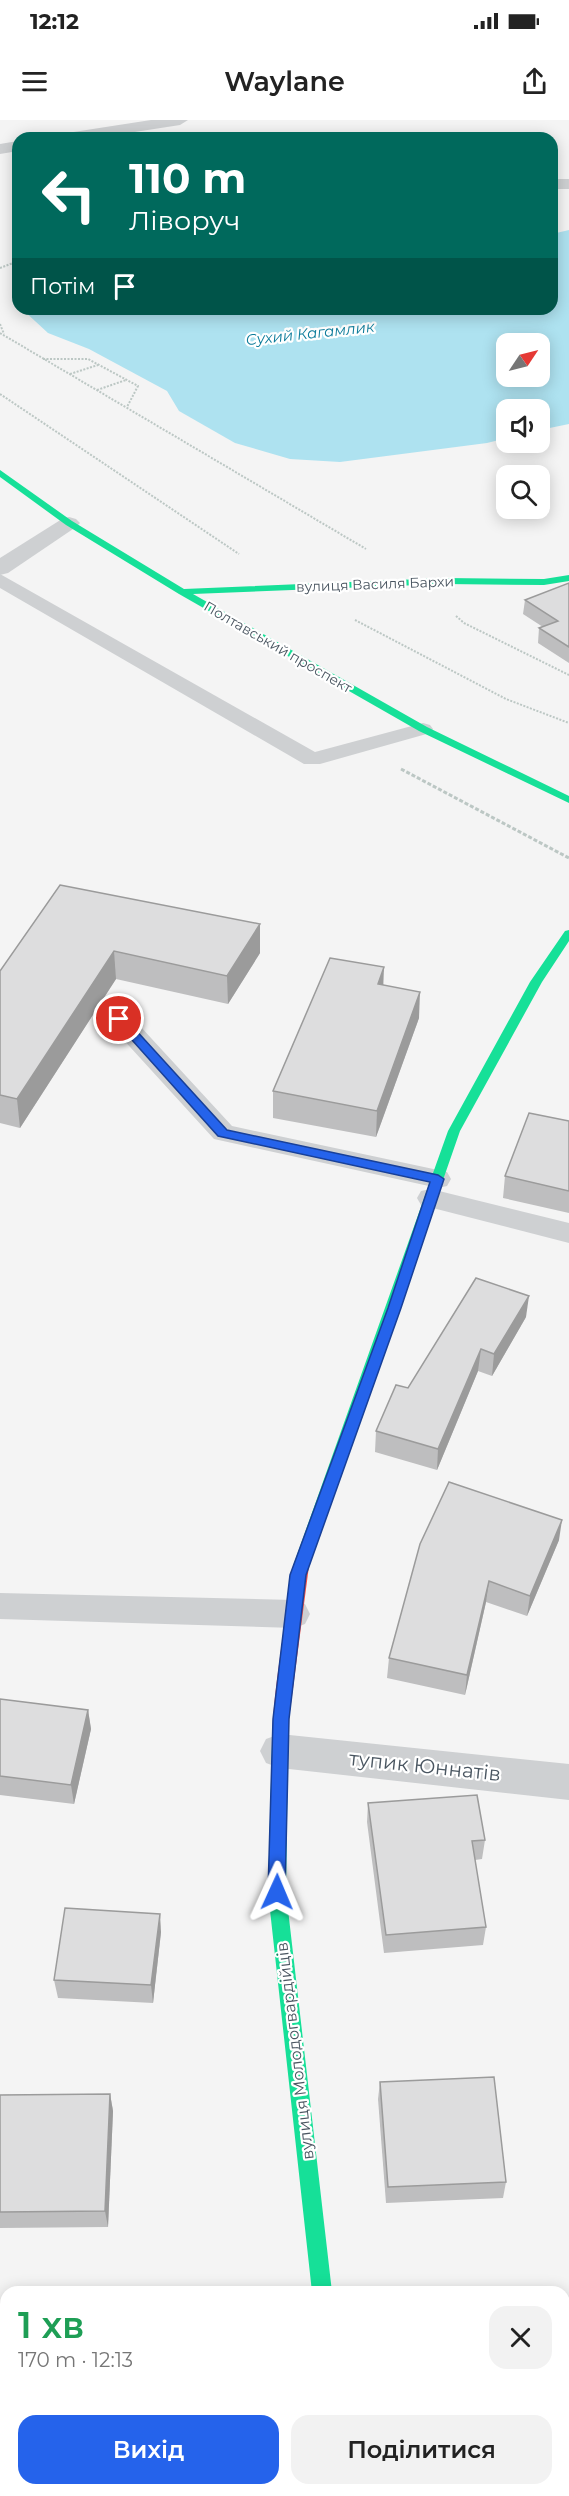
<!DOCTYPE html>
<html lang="uk">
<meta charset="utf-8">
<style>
body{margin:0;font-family:Montserrat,sans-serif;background:#f2f2f2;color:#222;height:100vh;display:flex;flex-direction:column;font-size:22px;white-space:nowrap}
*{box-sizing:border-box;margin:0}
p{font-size:20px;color:#767676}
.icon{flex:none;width:33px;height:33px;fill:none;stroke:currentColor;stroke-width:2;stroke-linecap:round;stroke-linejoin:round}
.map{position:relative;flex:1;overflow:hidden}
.details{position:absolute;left:0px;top:2166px;width:570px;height:210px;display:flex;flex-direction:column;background:#fff;border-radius:18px 18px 0 0;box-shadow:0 3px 15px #0003}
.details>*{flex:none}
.hud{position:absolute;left:12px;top:12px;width:546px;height:183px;border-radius:18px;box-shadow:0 3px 15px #0003;background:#00695c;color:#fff;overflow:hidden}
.needle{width:39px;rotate:55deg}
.buttons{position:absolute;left:496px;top:213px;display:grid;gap:12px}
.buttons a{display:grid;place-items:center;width:54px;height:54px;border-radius:12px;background:#fff;box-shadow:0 3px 15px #0003;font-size:30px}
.pin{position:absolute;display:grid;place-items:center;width:51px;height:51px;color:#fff;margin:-26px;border:3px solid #fff;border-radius:50%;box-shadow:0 2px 6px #0007}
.me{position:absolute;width:66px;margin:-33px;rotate:1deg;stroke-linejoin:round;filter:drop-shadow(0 0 4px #0008)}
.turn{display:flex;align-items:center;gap:21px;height:126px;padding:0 18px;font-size:27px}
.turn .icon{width:78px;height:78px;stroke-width:2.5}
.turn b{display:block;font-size:42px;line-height:51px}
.then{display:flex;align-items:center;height:57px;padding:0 18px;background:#0003;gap:12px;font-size:22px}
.round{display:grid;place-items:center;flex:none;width:63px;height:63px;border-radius:18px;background:#f2f2f2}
.head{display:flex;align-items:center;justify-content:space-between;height:102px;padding:0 18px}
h1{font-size:36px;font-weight:600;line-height:45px;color:#1e9e55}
.action{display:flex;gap:12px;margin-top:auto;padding:12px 18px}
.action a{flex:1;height:69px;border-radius:18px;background:#2563eb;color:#fff;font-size:24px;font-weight:600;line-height:69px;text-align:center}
.action a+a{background:#f2f2f2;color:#222}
.status{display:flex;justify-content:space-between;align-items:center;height:42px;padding:0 30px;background:#fff;direction:ltr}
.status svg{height:16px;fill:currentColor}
header{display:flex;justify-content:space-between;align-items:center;height:78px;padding:0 18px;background:#fff;font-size:27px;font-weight:600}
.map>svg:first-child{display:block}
.water{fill:#aee2f0;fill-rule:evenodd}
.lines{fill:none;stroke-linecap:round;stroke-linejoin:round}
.path-far1{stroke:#bcc7c4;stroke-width:2;stroke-dasharray:2 1.5;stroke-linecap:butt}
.path{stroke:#bcc7c4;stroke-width:3;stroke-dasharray:4 2;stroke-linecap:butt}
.lane{fill:#ced0d2;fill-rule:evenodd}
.street{fill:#ced0d2;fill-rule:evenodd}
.fast{fill:#16e098;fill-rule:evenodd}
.jam{fill:#f24e42;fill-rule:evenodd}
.wall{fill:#bebebf}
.shaded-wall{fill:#9b9b9b}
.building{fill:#ddddde;stroke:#9b9b9b;stroke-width:1.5}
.route{fill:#2563eb;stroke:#184099;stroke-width:1.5}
.labels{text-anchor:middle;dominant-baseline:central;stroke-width:4.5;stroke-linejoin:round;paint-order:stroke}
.far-street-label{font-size:14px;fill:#4a5661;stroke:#fff}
.far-water-label{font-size:15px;font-style:italic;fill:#0c7c9b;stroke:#fff}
.street-label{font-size:16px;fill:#4a5661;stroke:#fff}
.near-street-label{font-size:20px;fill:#4a5661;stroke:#fff}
</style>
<div class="status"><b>12:12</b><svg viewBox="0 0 49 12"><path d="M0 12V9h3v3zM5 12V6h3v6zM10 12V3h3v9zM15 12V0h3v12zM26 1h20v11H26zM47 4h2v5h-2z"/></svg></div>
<header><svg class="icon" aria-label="menu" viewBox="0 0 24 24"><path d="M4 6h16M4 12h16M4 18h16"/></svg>Waylane<svg class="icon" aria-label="share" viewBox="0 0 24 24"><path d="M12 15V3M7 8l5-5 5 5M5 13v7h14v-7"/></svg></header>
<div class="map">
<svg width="569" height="2376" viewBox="0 0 569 2376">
<rect width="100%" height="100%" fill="#f4f4f4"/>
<path class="water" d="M569,110V304L540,310V290H507V318L487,323L340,342L290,339L235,323L179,291L167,271L89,229L48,213L22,189H552V114ZM507,224H540V256H507Z"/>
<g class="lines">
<g class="path-far1">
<path d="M0,148L18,141"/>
<path d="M0,204L4,214"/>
<path d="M0,213L366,429"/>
<path d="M43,239H88L138,266L127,287"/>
<path d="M70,254L98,245"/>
<path d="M97,270L126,260"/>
<path d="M0,274L239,434"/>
<path d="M456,496L464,503L569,555"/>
<path d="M355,500L506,579L569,603"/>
</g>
<path class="path" d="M401,649L569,738"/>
<g class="lane">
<path d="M0,454L315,632L423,603L430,605L433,609L430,613L320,644H304L0,468Z"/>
<path d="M119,891L128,893L232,1006L438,1050L447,1052L451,1059L447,1066L438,1068L214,1019L110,905L107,899L110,893Z"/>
<path d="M431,1069L569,1103V1123L421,1085L417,1078L421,1071Z"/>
<path d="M0,1473L294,1480L305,1484L310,1494L305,1504L294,1508L0,1499Z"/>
</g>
<g class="street">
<path d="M151,0H188L180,5L96,18H59L67,13Z"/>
<path d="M18,21V31L0,34V24Z"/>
<rect x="552" y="59" width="17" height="10"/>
<path d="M69,397L76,399L80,403L76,407L8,453L0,455V438L62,399Z"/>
<path d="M280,1614L569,1644V1680L280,1648L266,1643L260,1631L266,1619Z"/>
<path d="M320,2370H370L371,2376H321Z"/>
</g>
<g class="fast">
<path d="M0,350L72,401L184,469L445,458L544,459L569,455V461L544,465L445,464L193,474L427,607L569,676V683L419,611L179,474L66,405L0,357Z"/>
<path d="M569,810V821L542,862L460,1011L309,1446L306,1450L301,1452L296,1450L293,1446L448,1011L530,862L565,811Z"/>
<path d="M280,1618L286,1620L288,1625L286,1772L332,2172H312L268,1772L272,1625L274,1620Z"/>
</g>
<path class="jam" d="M301,1440L306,1442L309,1446L289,1599L288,1625L286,1630L280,1632L274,1630C266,1612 290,1475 293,1446L296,1442Z"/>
</g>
<g class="wall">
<path d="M569,463V543L538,523L539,508L543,507L523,494L525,480Z"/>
<path d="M60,765L260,833L228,884L116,859L20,1008L0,1003V851Z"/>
<path d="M383,865L419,898L376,1017L273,998V971Z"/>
<path d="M569,1001V1093L503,1078L505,1056Z"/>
<path d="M526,1197L492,1256L478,1251L437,1350L375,1332L376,1311L408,1268Z"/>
<path d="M559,1420L527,1496L486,1482L465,1575L387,1558L389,1538L420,1424Z"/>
<path d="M0,1579L88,1590L91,1609L74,1684L0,1675Z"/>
<path d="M368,1683L485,1720L482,1739L475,1740L486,1807L483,1825L384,1833L367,1702Z"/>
<path d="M161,1812L153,1883L58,1878L54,1860Z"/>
<path d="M380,1962L506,2062L503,2078L386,2083L378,1979Z"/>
<path d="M110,1974L113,1991L108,2107L0,2108V1975Z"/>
</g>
<g class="shaded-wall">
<path d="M260,804V833L228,884L227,856Z"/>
<path d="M114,831L116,859L20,1008L17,979Z"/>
<path d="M384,847L383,873L378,864Z"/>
<path d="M420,872L419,898L376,1017L377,991Z"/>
<path d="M529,1176L526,1197L492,1256L494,1234Z"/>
<path d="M481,1229L478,1251L437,1350L438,1329Z"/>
<path d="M562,1400L559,1420L527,1496L530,1476Z"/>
<path d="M489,1461L486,1482L465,1575L467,1555Z"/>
<path d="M88,1590L91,1609L74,1684L71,1665Z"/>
<path d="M160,1794L161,1812L153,1883L151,1865Z"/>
<path d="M110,1974L113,1991L108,2107L105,2091Z"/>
</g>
<g class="building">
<path d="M569,463V527L539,508L558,501L525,480Z"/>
<path d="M60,765L260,804L227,856L114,831L17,979L0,975V851Z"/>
<path d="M330,838L384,847L378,864L420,872L377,991L273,971Z"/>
<path d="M529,993L569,1001V1071L505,1056Z"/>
<path d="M476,1158L529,1176L494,1234L481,1229L438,1329L376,1311L396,1265L408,1268Z"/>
<path d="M449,1362L562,1400L530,1476L489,1461L467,1555L389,1538L420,1424Z"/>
<path d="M0,1579L88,1590L71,1665L0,1656Z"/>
<path d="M477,1675L485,1720L472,1721L486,1807L386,1815L368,1683Z"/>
<path d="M65,1788L160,1794L151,1865L54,1860Z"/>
<path d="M494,1957L506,2062L388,2067L380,1962Z"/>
<path d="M110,1974L105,2091L0,2092V1975Z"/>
</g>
<path class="route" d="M119,895L123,896L227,1010L438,1055L444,1059L401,1188L306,1455L289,1599L285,1772L283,1778L277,1780L270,1778L268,1772L273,1599L290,1455L388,1188L430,1062L218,1016L115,901L113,899Z"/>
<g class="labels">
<g class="far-street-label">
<text transform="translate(375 464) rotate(-2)">вулиця Василя Бархи</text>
<text transform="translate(278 527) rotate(30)">Полтавський проспект</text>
</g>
<g class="far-water-label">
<text transform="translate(310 213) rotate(-6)">Сухий Кагамлик</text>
</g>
<g class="street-label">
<text transform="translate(295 1931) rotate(-97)">вулиця Молодогвардійців</text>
</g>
<g class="near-street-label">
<text transform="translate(425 1646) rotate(6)">тупик Юннатів</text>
</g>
</g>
</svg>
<div class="buttons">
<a><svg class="needle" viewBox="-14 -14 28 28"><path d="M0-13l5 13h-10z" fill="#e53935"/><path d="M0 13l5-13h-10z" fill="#767676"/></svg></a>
<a><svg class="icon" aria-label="sound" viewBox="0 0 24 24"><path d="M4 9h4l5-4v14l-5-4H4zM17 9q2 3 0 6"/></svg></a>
<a><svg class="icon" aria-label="search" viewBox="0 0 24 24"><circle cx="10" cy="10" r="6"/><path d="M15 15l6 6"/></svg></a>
</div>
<div class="pin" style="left:119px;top:899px;background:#d93025"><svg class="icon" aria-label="arrive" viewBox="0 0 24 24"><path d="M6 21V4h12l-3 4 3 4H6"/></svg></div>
<svg class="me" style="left:277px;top:1772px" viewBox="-20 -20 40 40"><path d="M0-17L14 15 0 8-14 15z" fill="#2563eb" stroke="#fff" stroke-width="4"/></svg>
<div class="hud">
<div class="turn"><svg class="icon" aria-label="left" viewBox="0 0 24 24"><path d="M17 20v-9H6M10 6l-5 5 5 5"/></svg><div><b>110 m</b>Ліворуч</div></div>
<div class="then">Потім<svg class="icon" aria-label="arrive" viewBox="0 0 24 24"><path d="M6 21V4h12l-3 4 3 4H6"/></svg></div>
</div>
<section class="details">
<div class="head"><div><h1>1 хв</h1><p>170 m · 12:13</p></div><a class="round"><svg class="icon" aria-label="close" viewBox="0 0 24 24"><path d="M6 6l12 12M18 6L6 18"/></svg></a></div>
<div class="action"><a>Вихід</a><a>Поділитися</a></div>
</section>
</div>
